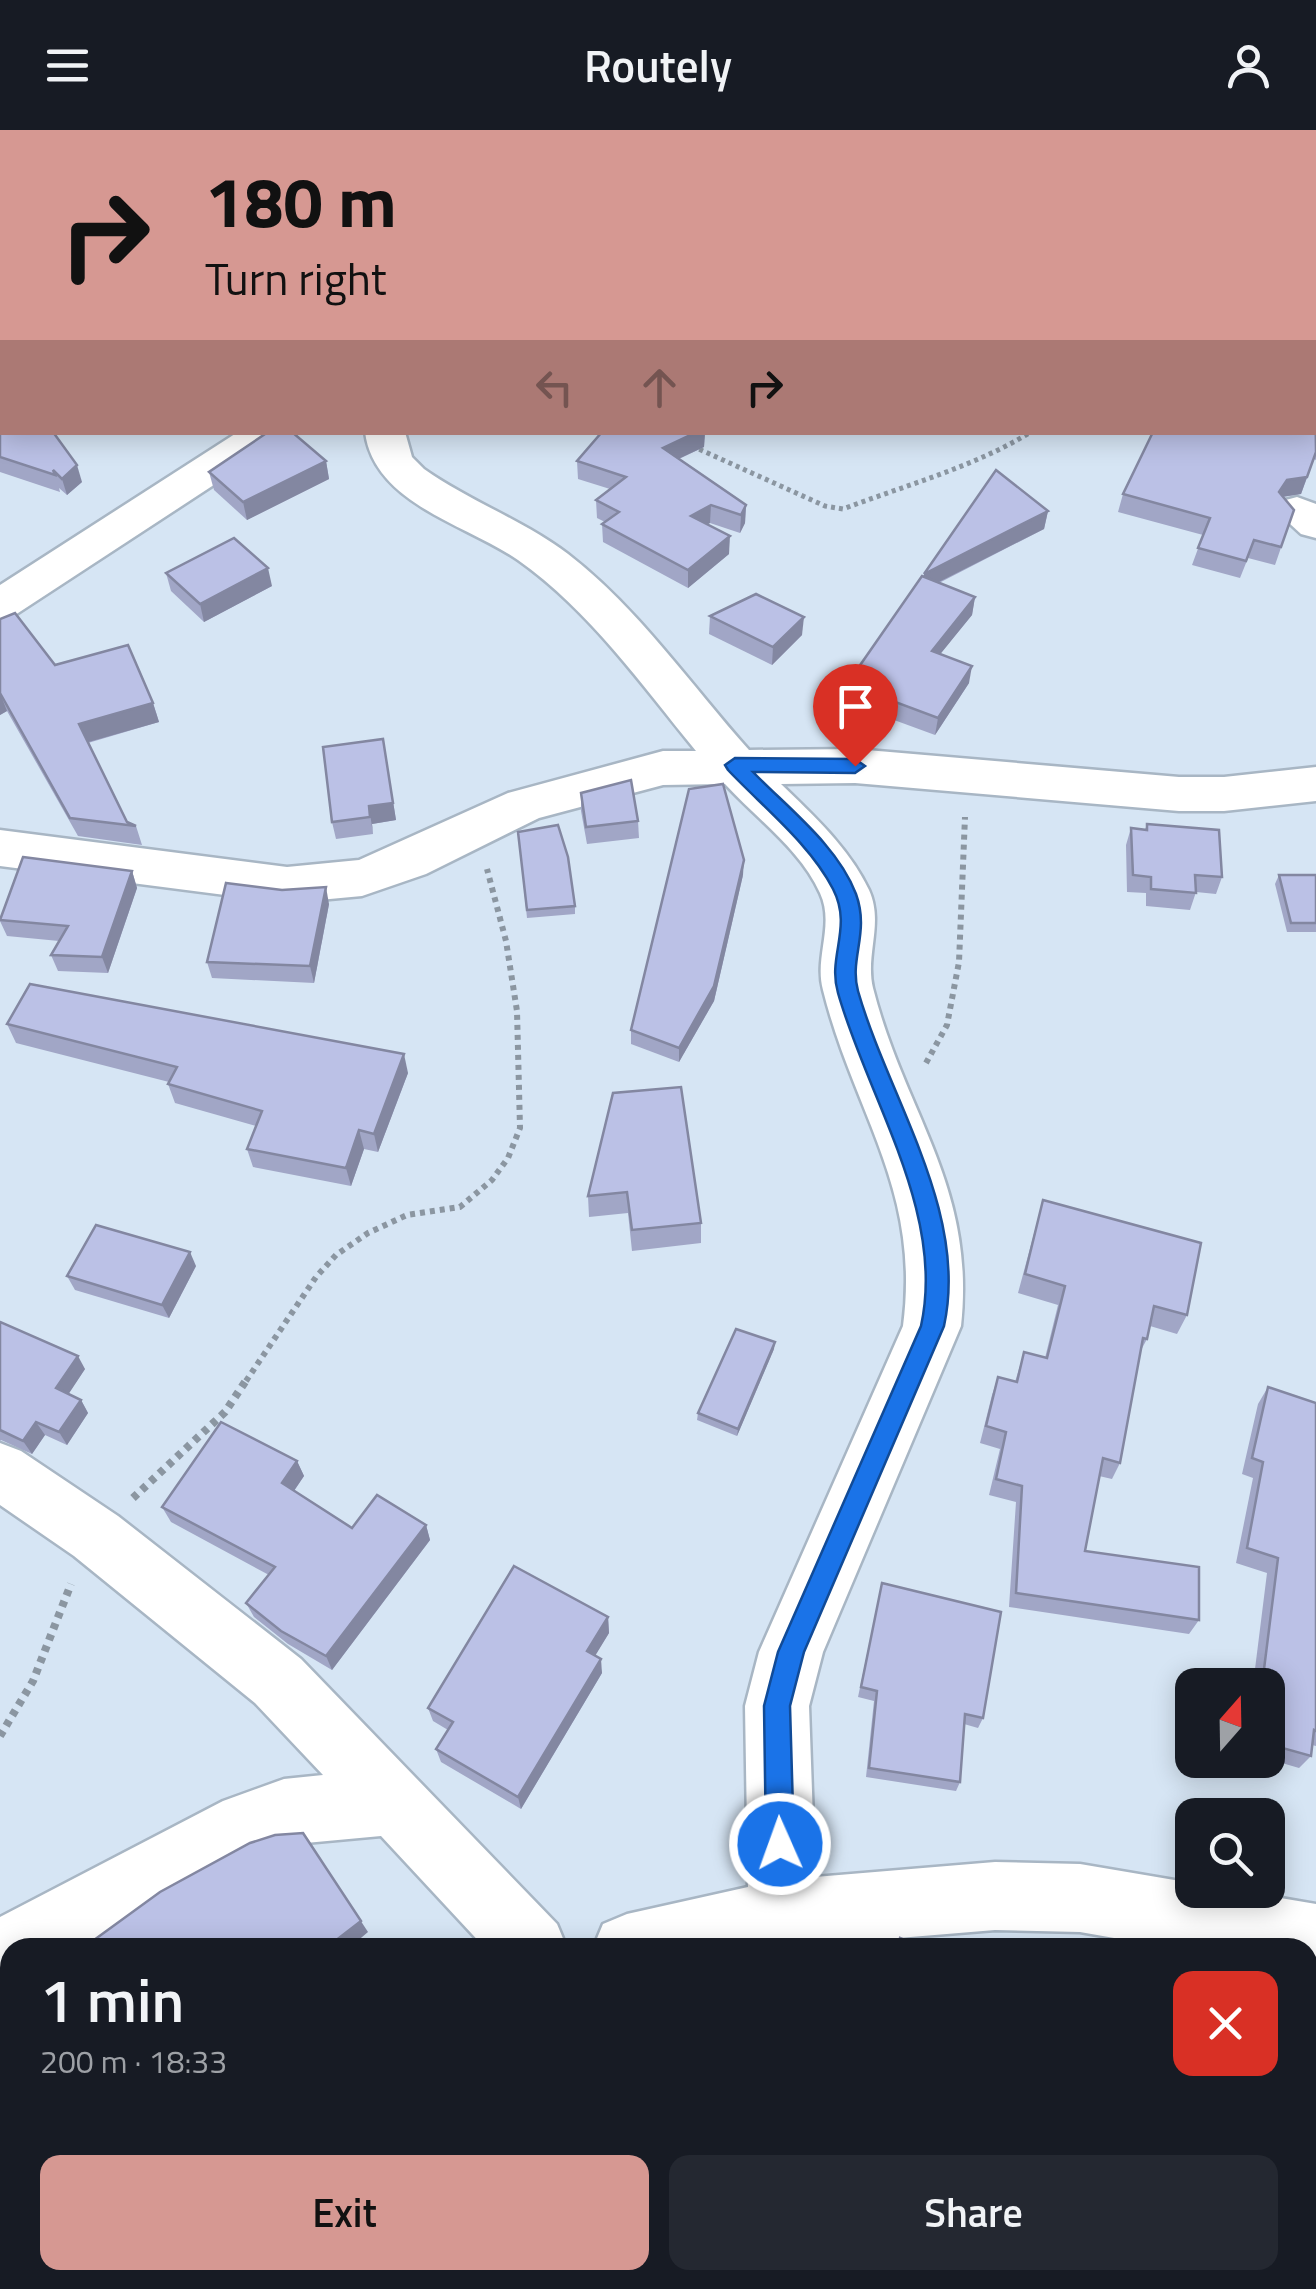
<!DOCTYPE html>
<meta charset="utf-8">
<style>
body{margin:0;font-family:"Titillium Web",sans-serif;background:#242831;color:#f1f3f6;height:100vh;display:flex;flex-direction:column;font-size:38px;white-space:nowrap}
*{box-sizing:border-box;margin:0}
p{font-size:32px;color:#9ea1a6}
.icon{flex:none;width:55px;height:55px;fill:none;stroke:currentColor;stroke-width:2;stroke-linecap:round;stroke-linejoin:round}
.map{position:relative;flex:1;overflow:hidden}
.sheet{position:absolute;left:0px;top:1808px;width:1318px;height:352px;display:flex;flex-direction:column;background:#171b24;border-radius:30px 30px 0 0;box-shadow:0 5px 25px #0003}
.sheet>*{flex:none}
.banner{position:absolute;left:0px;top:0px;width:1318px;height:305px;box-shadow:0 5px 25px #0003;background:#d69892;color:#111;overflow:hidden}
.needle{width:65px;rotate:20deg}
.buttons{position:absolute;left:1175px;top:1538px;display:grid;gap:20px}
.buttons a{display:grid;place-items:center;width:110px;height:110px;border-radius:20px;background:#171b24;box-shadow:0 5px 25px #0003;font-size:50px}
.pin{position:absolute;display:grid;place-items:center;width:85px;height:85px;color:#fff;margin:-102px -42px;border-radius:50% 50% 50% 0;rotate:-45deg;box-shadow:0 0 10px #0007}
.pin .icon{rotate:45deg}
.me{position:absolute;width:110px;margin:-55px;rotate:358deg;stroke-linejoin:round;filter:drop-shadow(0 0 8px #0008)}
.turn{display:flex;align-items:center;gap:35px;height:210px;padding:0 40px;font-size:45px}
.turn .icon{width:130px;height:130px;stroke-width:2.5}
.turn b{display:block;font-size:70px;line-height:85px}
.lanes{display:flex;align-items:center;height:95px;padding:0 40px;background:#0003;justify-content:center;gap:50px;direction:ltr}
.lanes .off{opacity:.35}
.round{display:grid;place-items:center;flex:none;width:105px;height:105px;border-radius:20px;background:#242831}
.overview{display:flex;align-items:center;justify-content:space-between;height:170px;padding:0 40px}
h1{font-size:60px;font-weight:600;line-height:75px}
.cta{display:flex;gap:20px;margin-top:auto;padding:20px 40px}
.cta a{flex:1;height:115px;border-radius:20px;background:#d69892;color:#111;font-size:40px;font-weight:600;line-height:115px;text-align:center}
.cta a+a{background:#242831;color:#f1f3f6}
header{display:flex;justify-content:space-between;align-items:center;height:130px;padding:0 40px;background:#171b24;font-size:45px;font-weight:600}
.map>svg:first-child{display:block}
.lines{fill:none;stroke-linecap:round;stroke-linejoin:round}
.minor-casing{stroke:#a8b6c4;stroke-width:5}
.path-far2{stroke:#8b96a1;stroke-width:5;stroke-dasharray:4 4;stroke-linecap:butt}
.path-far1{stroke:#8b96a1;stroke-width:6;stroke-dasharray:5 5;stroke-linecap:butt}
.path{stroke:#8b96a1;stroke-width:8;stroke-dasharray:6 6;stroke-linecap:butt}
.minor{fill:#fff;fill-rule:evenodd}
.wall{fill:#a1a6c6}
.shaded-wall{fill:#8387a1}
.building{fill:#bbc1e6;stroke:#8387a1;stroke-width:2.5}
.route{fill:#1a73e8;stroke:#114b97;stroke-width:2.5}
</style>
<header><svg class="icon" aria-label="menu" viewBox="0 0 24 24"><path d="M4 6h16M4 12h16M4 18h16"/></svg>Routely<svg class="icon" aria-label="person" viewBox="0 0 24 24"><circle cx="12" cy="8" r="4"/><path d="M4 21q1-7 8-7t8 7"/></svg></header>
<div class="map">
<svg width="1316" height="2159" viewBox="0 0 1316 2159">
<rect width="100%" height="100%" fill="#d6e5f4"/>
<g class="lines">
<defs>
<g id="minor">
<path d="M238,302H287L281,311L15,485L0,490V455Z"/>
<path d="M365,302H405L412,327L424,339C469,371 523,390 568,424C639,479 690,554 749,620L855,619L1179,647H1224L1316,637V671L1224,681H1179L855,653L781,654C814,686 849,718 869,760C884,793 865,825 873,858C905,984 976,1056 961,1196L823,1522L809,1576L815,1747L995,1732L1080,1734L1192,1753V1760H1234L1316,1774V1842L1308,1841V1818H1171L1080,1802L995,1800L826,1814L827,1818H593L603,1794L627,1784L748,1757L745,1576L759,1522L903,1196C921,1059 854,984 823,860C814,827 835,795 820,763C801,720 756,688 725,654L663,655L539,688L426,744L362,766L287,773L0,736V700L287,737L359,730L508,663L663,621H696C641,554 590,481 518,430C468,395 374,374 365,302Z"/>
<path d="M1297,367L1316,374V408L1301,404L1276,381L1282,371Z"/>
<path d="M0,1313L21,1321L118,1386L301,1529L557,1794L567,1818H485L381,1706L284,1715L259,1723L82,1818H10V1852L0,1848V1787L223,1671L284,1649L323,1645L255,1573L74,1426L0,1375Z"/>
<path d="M295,2150H371L368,2159H291Z"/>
<path d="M778,2150H852L853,2159H777Z"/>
</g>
</defs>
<use href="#minor" class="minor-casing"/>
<path class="path-far2" d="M692,316L825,376L843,379C906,355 974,337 1031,302"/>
<g class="path-far1">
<path d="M926,933L947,895L959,832L965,687"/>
<path d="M246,1251L316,1147L336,1125L368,1103L407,1085L460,1077L492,1050L508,1028L520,998L517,881L506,811L487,739"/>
</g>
<g class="path">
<path d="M133,1368L225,1282L247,1249"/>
<path d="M0,1606L33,1551L71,1454"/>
</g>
<use href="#minor" class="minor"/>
</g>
<g class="wall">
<path d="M1079,0H1158L1156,2H1077Z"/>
<path d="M0,216L2,302L82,352L67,365L59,358L60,362L0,342Z"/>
<path d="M1316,252V330L1314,329L1301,364L1283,367L1294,380L1275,435L1248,428L1240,448L1192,435L1203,405L1118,382L1123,364L1315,302Z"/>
<path d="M602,302H705L704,317L679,329L746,375L745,393L740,403L710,393L707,394L729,424L688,458L603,412L602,394L605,392L597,388L596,370L610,359L578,349L577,331Z"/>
<path d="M326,331L329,349L247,390L214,360L209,342Z"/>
<path d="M1048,381L1044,399L939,453L975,467L972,485L940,524L969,553L935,605L845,572L847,554L923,447Z"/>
<path d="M166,443L272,456L204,492L171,461Z"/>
<path d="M710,486L802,505L772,535L709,504Z"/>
<path d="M0,489L55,535L153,573L159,592L88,613L127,692L136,696L142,715L78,706L7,581L0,585Z"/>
<path d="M383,609L396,690L372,694L373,704L336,709L332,692Z"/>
<path d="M581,663L638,691L639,708L587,714L581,681Z"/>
<path d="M1147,694L1222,747L1216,764L1196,762L1190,780L1146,776V763L1127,762L1126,715L1131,698L1145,700Z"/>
<path d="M518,702L575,776V784L527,788Z"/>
<path d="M132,741L137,758L108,843L58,841L51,825L59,811L7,806L0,791V787Z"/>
<path d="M743,745L714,871L679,932L631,914V900Z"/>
<path d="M1279,745H1316V802H1287L1275,754Z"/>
<path d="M282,760L329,774L314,853L212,848L207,832Z"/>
<path d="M7,894L408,943L378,1022L364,1019L351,1056L253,1037L247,1019L256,996L175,973L168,954L169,952L16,913Z"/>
<path d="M613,963L701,1093V1113L632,1121L628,1083L589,1087L588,1066Z"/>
<path d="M1043,1070L1187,1185L1177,1204L1150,1196L1147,1209L1140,1222L1120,1333L1112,1349L1099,1346L1085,1421L1199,1490L1189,1504L1009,1477L1016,1372L989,1365L1000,1319L980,1313L992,1265L998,1247L1015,1252L1024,1222L1045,1228L1058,1175L1018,1163Z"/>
<path d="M196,1136L169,1188L75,1160L67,1146Z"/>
<path d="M0,1192L85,1239L68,1264L81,1270L88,1283L67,1315L45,1305L32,1324L1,1310L0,1311Z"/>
<path d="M774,1219L737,1306L697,1290L698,1283Z"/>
<path d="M1268,1257L1316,1273V1616L1312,1615L1311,1626L1299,1638L1268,1629V1555H1253L1267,1443L1236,1433L1253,1348L1242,1344L1258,1274Z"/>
<path d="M297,1331L304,1346L294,1361L352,1398L426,1395L430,1410L332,1540L288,1514L254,1487L246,1473L269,1445L171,1392L162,1377Z"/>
<path d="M882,1453L983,1588L978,1598L964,1594L960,1652L956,1661L866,1647L874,1571L858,1567Z"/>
<path d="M608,1487L609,1503L595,1525L602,1543L521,1679L441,1632L436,1619L448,1600L433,1591L428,1578Z"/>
</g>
<g class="shaded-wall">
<path d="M661,0H674L673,2H659Z"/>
<path d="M697,302H705L704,317L663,336V318Z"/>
<path d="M1316,322L1301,364L1281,367L1279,362L1287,350Z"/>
<path d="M326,331L329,349L247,390L243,372Z"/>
<path d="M77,335L82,352L67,365L62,349Z"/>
<path d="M711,375L710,393L691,404V386Z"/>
<path d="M746,375L745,393L740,403L741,385Z"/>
<path d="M1048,381L1044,399L921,461L924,444Z"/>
<path d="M730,406L729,424L688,458V440Z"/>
<path d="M268,438L272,456L204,492L200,474Z"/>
<path d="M975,467L972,485L929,538L932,521Z"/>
<path d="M804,487L802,505L772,535L773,517Z"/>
<path d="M972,536L969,553L935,605L938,588Z"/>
<path d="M0,563L7,581L0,585Z"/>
<path d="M153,573L159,592L85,613L79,594Z"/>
<path d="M383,609L396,690L372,694L373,704L369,676Z"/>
<path d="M744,730L743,745L714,871L679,932V918Z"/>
<path d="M132,741L137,758L108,843L102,827Z"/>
<path d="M326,757L329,774L314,853L310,836Z"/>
<path d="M404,924L408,943L378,1022L374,1004Z"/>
<path d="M359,1000L364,1019L351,1056L346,1038Z"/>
<path d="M190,1122L196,1136L169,1188L162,1175Z"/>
<path d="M775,1212L774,1219L737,1306L738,1299Z"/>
<path d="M78,1226L85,1239L64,1271L56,1258Z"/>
<path d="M81,1270L88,1283L67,1315L59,1302Z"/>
<path d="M36,1292L45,1305L32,1324L23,1311Z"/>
<path d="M297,1331L304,1346L289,1368L282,1353Z"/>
<path d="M426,1395L430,1410L332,1540L326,1526Z"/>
<path d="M608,1487L609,1503L589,1536L587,1521Z"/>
<path d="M601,1529L602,1543L521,1679L518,1667Z"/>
<path d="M312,1716L368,1802L349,1818H326Z"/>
<path d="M0,2108L5,2109L10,2115V2133L0,2120Z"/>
<path d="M23,2150H37L44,2159H30Z"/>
</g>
<g class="building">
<path d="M543,0H661L659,2H541Z"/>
<path d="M1079,0H1124L1123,2H1077Z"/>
<path d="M2,214V302H53L77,335L62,349L53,340L55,345L0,327V216Z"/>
<path d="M1315,251L1316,322L1307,347L1287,350L1279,362L1294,380L1281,417L1254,410L1246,431L1198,418L1210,388L1123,364L1153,302H1315Z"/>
<path d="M268,302H292L326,331L243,372L209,342Z"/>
<path d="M602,302H697L663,318L746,375L741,385L711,375L691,386L730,406L688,440L602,394L619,382L596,370L626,347L577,331Z"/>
<path d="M996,340L1048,381L924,444Z"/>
<path d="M234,408L268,438L200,474L166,443Z"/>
<path d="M922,446L975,467L932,521L972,536L938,588L847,554Z"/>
<path d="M756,464L804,487L773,517L710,486Z"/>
<path d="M15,483L55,535L128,515L153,573L79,594L127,692L136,696L70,688L0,563V489Z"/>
<path d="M383,609L393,673L369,676L370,687L332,692L323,617Z"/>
<path d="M631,650L638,691L586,697L581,663Z"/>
<path d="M723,654L744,730L714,856L679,918L631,900L689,659Z"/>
<path d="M1147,694L1219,700L1222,747L1195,745L1196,763L1151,759V747L1133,745L1131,698L1147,700Z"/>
<path d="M558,695L568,727L575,776L527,780L518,702Z"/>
<path d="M23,727L132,741L102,827L51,825L68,796L0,790Z"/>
<path d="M1279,745H1316V793H1291Z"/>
<path d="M226,753L282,760L326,757L310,836L207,832Z"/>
<path d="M30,854L404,924L374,1004L359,1000L346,1038L247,1019L262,981L168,954L177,937L7,894Z"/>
<path d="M681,957L701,1093L632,1100L627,1062L588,1066L613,963Z"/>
<path d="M1043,1070L1201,1113L1187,1185L1154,1176L1147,1209L1143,1208L1120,1333L1103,1328L1085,1421L1199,1437V1490L1016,1463L1022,1356L996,1349L1006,1302L986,1296L998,1247L1017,1252L1024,1222L1047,1228L1065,1156L1025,1144Z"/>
<path d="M96,1095L190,1122L162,1175L67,1146Z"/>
<path d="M0,1192L78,1226L56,1258L81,1270L59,1302L36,1292L23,1311L0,1300Z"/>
<path d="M736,1199L775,1212L738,1299L698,1283Z"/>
<path d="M1268,1257L1316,1273V1601L1314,1600L1311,1626L1268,1614V1555H1262L1278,1428L1247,1418L1263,1332L1252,1328Z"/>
<path d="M221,1292L297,1331L282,1353L352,1398L377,1365L426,1395L326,1526L281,1501L246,1473L275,1437L162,1377Z"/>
<path d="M514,1436L608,1487L587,1521L601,1529L518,1667L436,1619L453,1592L428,1578Z"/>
<path d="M882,1453L1001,1482L983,1588L965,1584L960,1652L869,1638L877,1561L861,1557Z"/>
<path d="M303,1703L361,1791L326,1818H83L160,1762L250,1713L275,1705Z"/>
<path d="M900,1808L923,1818H897Z"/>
<path d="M10,1870V1959L0,1940V1878Z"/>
<path d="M0,2120L10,2133V2150H23L30,2159H0Z"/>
<path d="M390,2150H542L544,2152L541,2159H387Z"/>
<path d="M597,2150H727L723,2159H594Z"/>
</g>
<path class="route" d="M735,628L855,629L865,636L855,643L753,642C788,678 838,716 856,764C870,803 849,828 858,861C889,969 969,1082 944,1196L804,1522L790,1576L794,1714L790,1724L780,1728L770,1724L766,1714L764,1576L778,1522L921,1196C946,1083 868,969 838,863C827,826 853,798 833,759C810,714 763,677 728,640L725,635Z"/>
</svg>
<div class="buttons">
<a><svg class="needle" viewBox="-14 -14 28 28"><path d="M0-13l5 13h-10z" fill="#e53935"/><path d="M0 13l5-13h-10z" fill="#9ea1a6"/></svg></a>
<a><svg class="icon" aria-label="search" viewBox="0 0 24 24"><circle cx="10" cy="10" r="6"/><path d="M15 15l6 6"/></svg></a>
</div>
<div class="pin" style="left:855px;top:636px;background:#d93025"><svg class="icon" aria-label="arrive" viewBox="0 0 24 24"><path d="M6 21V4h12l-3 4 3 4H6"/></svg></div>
<svg class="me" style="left:780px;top:1714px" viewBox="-20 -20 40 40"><circle r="17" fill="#1a73e8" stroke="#fff" stroke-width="3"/><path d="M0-11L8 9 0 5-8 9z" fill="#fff"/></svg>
<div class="banner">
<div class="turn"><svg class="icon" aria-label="right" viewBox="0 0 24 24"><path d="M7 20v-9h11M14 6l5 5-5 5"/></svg><div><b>180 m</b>Turn right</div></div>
<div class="lanes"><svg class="icon off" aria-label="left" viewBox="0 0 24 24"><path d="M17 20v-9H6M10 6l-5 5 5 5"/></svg><svg class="icon off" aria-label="ahead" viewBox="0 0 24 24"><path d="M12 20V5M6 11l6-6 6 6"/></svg><svg class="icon" aria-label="right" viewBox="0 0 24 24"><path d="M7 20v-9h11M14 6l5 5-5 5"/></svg></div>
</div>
<section class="sheet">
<div class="overview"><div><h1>1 min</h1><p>200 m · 18:33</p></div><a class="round" style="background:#d93025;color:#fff"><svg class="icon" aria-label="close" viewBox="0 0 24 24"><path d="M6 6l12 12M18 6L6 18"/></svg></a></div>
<div class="cta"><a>Exit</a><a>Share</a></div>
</section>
</div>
